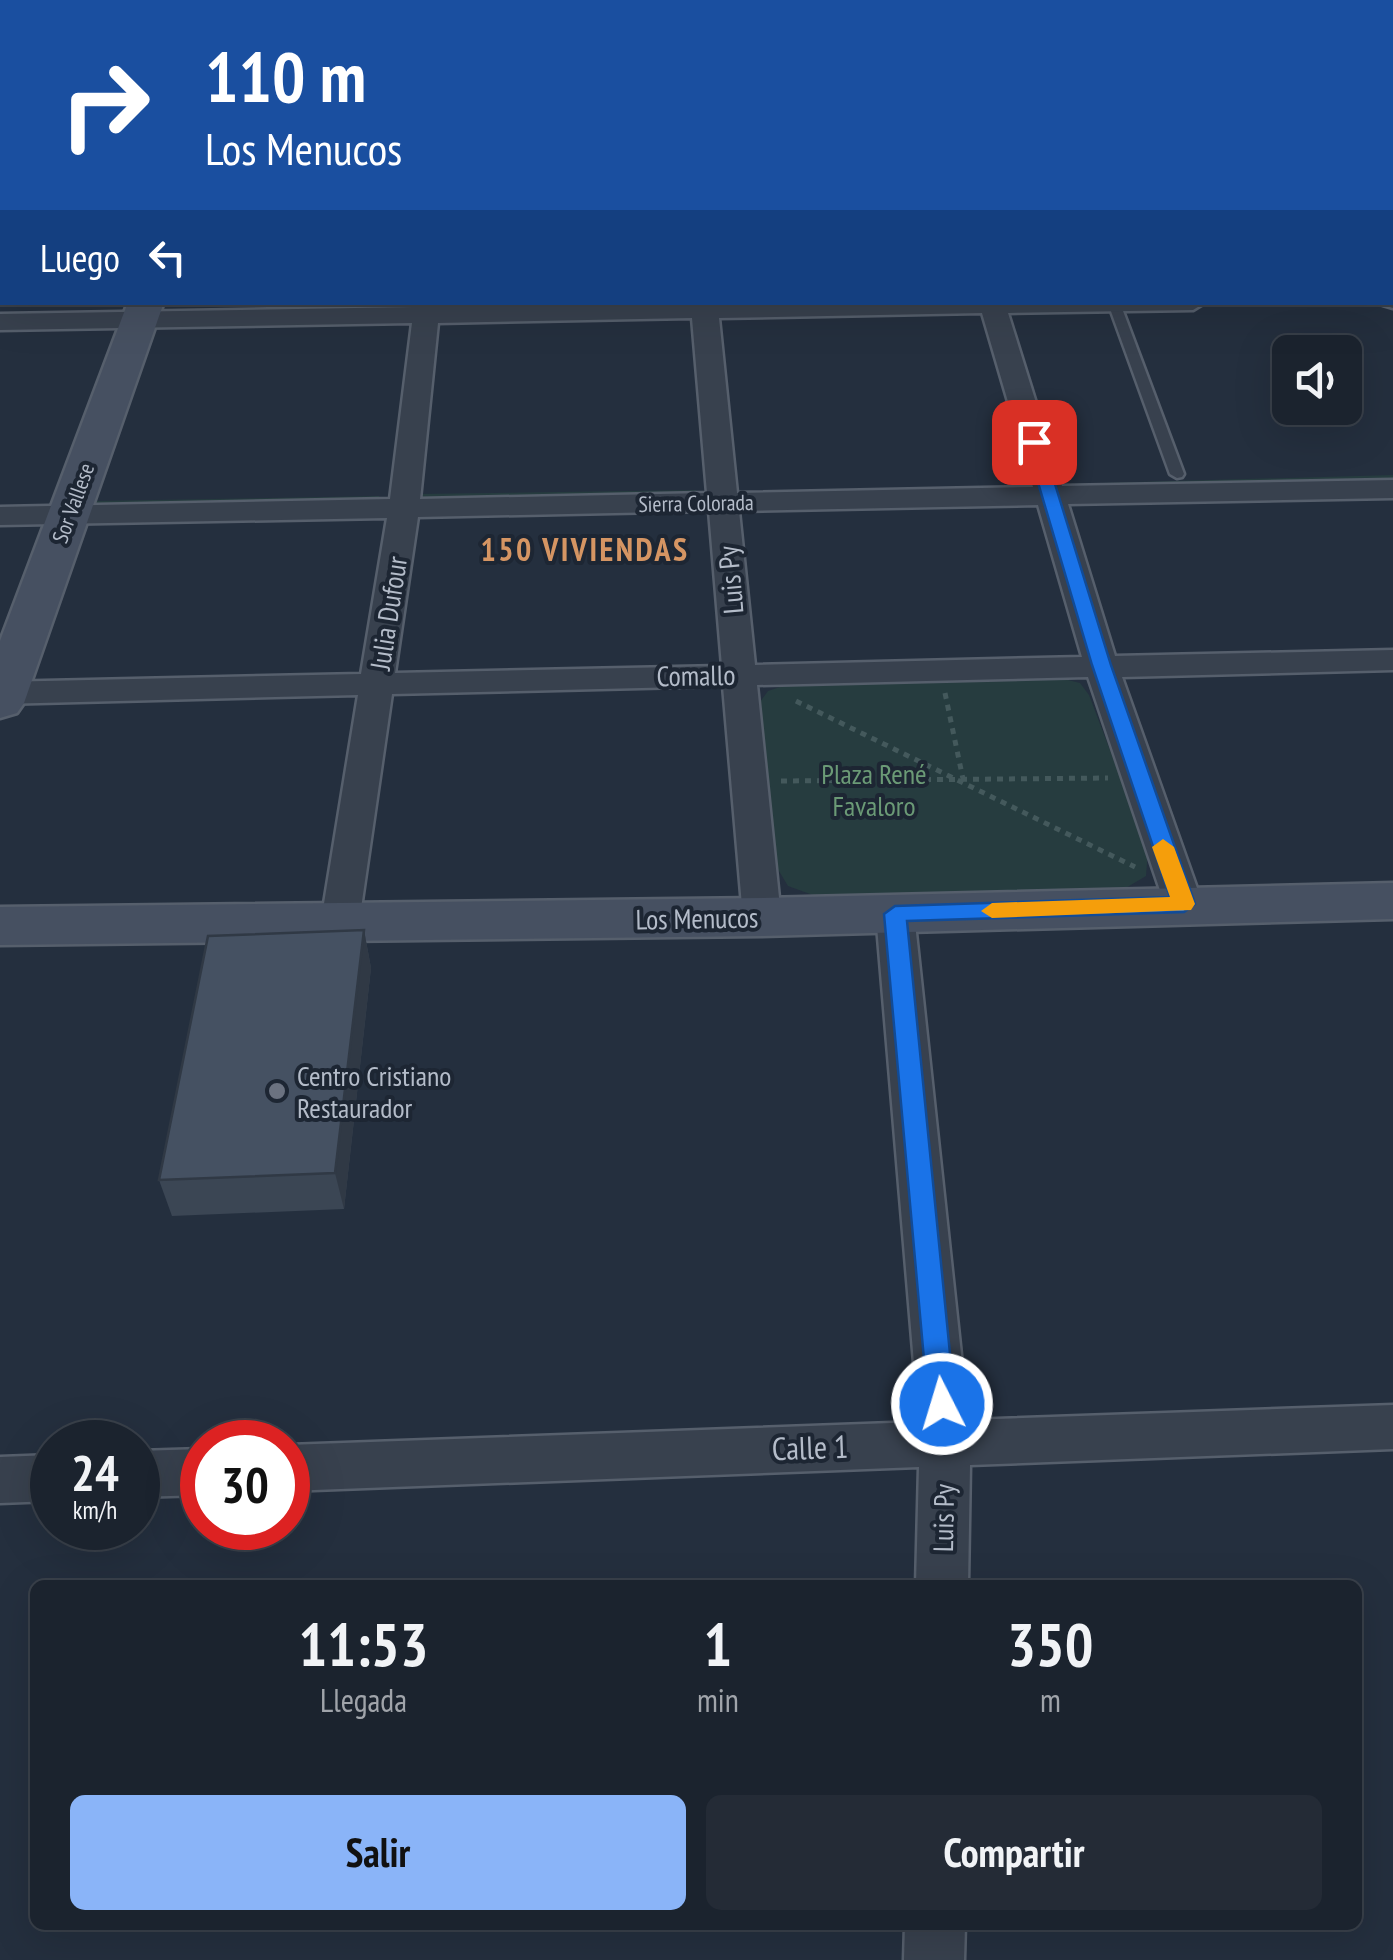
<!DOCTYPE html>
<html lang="es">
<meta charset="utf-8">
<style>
body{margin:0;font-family:"PT Sans Narrow",sans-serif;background:#242b36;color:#f1f3f6;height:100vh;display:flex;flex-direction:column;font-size:38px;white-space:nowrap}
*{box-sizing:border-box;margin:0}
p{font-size:32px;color:#a0a4aa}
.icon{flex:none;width:55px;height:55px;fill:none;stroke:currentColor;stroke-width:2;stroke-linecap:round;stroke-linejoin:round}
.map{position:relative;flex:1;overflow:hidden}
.side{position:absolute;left:30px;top:1580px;width:1332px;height:350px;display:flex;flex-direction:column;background:#1b232e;border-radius:15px;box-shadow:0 10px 40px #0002,0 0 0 2px #39404a}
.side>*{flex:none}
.guide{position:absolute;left:0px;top:0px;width:1395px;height:305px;box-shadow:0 10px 40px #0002,0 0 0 2px #39404a;background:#1a4fa0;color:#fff;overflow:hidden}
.buttons{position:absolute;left:1272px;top:335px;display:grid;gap:20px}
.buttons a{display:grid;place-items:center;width:90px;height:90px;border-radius:15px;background:#1b232e;box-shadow:0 10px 40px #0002,0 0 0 2px #39404a;font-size:50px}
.speed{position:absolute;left:30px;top:1420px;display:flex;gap:20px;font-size:50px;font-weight:700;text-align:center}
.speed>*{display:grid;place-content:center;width:130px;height:130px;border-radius:50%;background:#1b232e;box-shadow:0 10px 40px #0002,0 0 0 2px #39404a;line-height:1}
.speed small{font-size:25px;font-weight:400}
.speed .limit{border:15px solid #d22;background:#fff;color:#111}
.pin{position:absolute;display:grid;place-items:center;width:85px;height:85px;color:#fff;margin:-42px;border-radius:20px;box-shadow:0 5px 15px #0006}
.me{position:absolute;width:110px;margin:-55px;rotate:355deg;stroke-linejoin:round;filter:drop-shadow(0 0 8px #0008)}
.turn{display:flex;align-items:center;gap:35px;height:210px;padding:0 40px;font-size:45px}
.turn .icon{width:130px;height:130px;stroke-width:2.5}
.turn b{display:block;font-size:70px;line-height:85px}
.then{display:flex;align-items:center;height:95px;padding:0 40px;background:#0003;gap:20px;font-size:38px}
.eta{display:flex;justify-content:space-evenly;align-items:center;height:170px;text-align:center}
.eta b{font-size:60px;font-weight:800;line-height:70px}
.button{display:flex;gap:20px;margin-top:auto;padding:20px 40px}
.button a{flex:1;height:115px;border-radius:15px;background:#8ab4f8;color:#111;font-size:40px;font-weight:800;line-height:115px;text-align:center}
.button a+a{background:#242b36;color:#f1f3f6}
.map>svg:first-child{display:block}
.green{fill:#263c3f}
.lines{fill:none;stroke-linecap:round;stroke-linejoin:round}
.lane-casing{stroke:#565f6c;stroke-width:5}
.street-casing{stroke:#565f6c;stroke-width:5}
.secondary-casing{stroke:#565f6c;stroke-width:5}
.path{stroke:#44595c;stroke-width:5;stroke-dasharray:6 6;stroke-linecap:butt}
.lane{fill:#38414e;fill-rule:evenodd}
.street{fill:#38414e;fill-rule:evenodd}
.secondary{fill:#465061;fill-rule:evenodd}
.wall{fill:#3b4654}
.shaded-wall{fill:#303945}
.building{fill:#455162;stroke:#303945;stroke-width:2.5}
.route{fill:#1a73e8;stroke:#114b97;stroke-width:2.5}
.slow{fill:#f59e0b}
.worship-dot{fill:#6b7280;stroke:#1d2633;stroke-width:4}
.labels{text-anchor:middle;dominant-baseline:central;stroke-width:8;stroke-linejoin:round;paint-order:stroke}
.far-street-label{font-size:22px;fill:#b4bcc9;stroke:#1d2633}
.street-label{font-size:28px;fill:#b4bcc9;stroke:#1d2633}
.park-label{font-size:28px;fill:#6b9a76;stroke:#1d2633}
.poi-label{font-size:28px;fill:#b4bcc9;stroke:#1d2633;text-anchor:start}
.far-district-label{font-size:32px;font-weight:bold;letter-spacing:2.5px;fill:#d59563;stroke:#1d2633}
.near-street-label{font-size:32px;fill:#b4bcc9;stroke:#1d2633}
</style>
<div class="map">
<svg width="1393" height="1960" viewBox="0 0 1393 1960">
<rect width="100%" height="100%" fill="#242f3e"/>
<g class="green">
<path d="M1393,475V484L1068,492L1065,484Z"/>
<path d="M696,490L697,497L416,501L417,494Z"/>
<path d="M379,496L378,503L90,507L93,501Z"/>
<path d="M1056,677L1080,683L1089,695L1148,850L1146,876L1119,892L821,898L788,886L773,861L757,706L768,691L792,683Z"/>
</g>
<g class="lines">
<defs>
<path id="lane" d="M1108,303H1120L1184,474L1182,477L1177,478L1170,474Z"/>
<g id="street">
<rect x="460" y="0" width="20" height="2"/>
<path d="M671,0H691L692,2H672Z"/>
<path d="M890,0H910L911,2H891Z"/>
<path d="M1015,0H1256L1013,2Z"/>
<rect x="0" y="10" width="2" height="12"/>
<path d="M0,93L2,94V107H0Z"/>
<rect x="0" y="197" width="2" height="14"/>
<path d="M1392,292L1393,308L1383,305L1381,302H1392Z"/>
<path d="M414,302H440V307L1206,302L1193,310L1008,313L1062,486L1393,480V498L1068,504L1115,656L1393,650V670L1122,677L1203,905L1198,915L1184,919L1170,915L1165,905L1088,677L757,685L781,917L776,927L762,931L748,927L743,917L723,686L392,694L359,922L354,932L340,936L326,932L321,922L358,695L0,704V682L361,674L387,518L0,525V507L390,499L412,323L0,330V314L413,307ZM982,313L1033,487L737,493L719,318ZM692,318L707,493L420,499L438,323ZM1038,505L1082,657L755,665L739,511ZM709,511L722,666L395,673L418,517Z"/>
<path d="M895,900L909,904L914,914L968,1420L1393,1405V1449L970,1465L968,1585H916L919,1467L288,1491V1445L919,1422L876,914L881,904Z"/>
<path d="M202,1449V1495L138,1497V1451Z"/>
<path d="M52,1455V1501L0,1503V1457Z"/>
<path d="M905,1925H965L964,1960H904Z"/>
</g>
<g id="secondary">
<path d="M1221,0H1249L1250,2H1223Z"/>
<path d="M1265,0H1293L1295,2H1267Z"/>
<rect x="1392" y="154" width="1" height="20"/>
<rect x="1392" y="217" width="1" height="20"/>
<path d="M128,302H164L24,703L17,713L0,718V641Z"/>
<path d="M1393,883V919L762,936L0,945V907L762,898Z"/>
</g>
</defs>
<use href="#lane" class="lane-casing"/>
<use href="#street" class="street-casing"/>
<use href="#secondary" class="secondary-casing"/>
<g class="path">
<path d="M945,693L963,779"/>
<path d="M796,701L1135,867"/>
<path d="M781,781L1108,778"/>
</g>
<use href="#lane" class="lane"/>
<use href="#street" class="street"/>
<use href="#secondary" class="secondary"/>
</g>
<g class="wall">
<path d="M127,0H245L244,2H128Z"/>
<path d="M364,930L371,968L344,1209L172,1216L159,1180Z"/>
</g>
<path class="shaded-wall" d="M364,930L371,968L344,1209L335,1173Z"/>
<path class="building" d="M364,930L335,1173L159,1180L208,936Z"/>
<path class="route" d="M1034,437L1042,442L1111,665L1195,904L1184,912L907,921L955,1404L951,1412L942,1416L932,1412L928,1404L884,914L895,906L1170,897L1092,665L1026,442Z"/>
<path class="slow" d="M1163,839L1174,847L1195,904L1191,910L992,918L981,911L992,903L1170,897L1152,847Z"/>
<circle class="worship-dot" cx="277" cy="1091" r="10"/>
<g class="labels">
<g class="far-street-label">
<text transform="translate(73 503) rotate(-70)">Sor Vallese</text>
<text transform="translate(696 503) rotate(-1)">Sierra Colorada</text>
</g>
<g class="street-label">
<text transform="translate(730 580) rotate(-95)">Luis Py</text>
<text transform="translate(388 613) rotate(-81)">Julia Dufour</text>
<text transform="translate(696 675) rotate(-1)">Comallo</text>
<text transform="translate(697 918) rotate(-1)">Los Menucos</text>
<text transform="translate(943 1518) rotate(-89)">Luis Py</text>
</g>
<g class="park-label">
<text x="874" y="773">Plaza René<tspan x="874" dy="32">Favaloro</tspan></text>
</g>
<g class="poi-label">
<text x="297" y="1075">Centro Cristiano<tspan x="297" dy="32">Restaurador</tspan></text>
</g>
<g class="far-district-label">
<text x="585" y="549">150 VIVIENDAS</text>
</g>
<g class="near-street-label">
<text transform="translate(810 1447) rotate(-2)">Calle 1</text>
</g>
</g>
</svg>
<div class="buttons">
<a><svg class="icon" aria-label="sound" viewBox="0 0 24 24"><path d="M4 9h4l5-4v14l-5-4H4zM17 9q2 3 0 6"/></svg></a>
</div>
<div class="speed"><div>24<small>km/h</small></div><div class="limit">30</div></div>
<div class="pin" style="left:1034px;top:442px;background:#d93025"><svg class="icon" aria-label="arrive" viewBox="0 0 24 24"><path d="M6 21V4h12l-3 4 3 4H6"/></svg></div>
<svg class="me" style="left:942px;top:1404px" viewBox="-20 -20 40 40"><circle r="17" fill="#1a73e8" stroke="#fff" stroke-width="3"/><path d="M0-11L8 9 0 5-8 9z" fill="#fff"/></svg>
<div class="guide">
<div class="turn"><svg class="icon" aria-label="right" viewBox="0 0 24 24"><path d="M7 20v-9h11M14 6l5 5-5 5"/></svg><div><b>110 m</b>Los Menucos</div></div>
<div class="then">Luego<svg class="icon" aria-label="left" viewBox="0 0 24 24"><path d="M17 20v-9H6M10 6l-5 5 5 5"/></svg></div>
</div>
<section class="side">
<div class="eta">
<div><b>11:53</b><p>Llegada</p></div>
<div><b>1</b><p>min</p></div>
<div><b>350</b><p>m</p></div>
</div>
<div class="button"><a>Salir</a><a>Compartir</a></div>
</section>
</div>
